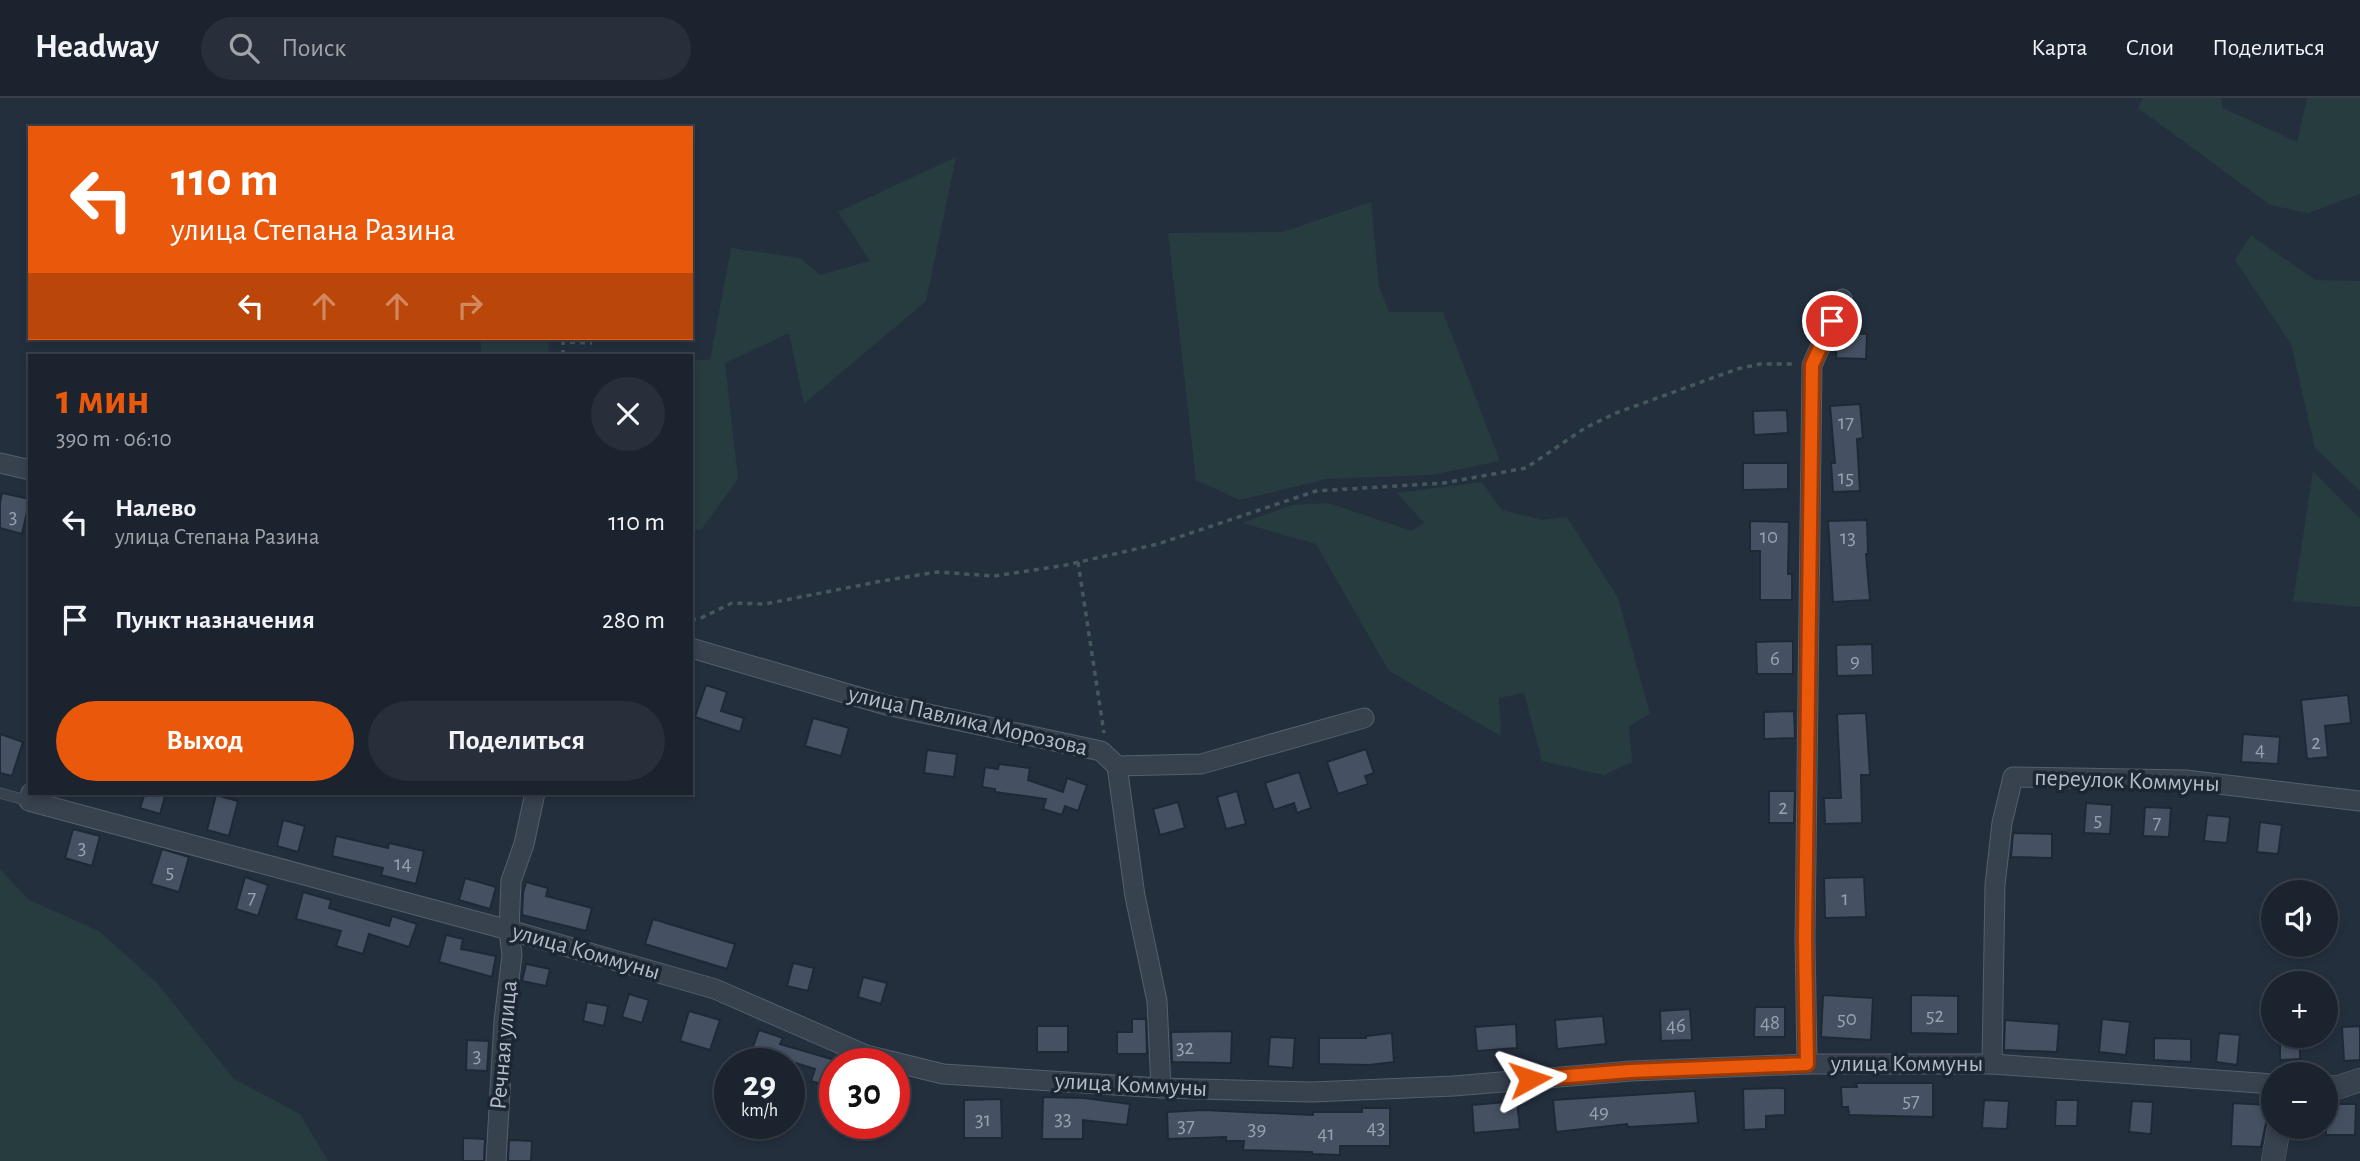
<!DOCTYPE html>
<html lang="ru">
<meta charset="utf-8">
<style>
body{margin:0;font-family:"Alegreya Sans",sans-serif;background:#282f3a;color:#f1f3f6;height:100vh;display:flex;flex-direction:column;font-size:26px;white-space:nowrap}
*{box-sizing:border-box;margin:0}
p{font-size:23px;color:#a0a4aa}
.icon{flex:none;width:38px;height:38px;fill:none;stroke:currentColor;stroke-width:2;stroke-linecap:round;stroke-linejoin:round}
.map{position:relative;flex:1;overflow:hidden}
.sheet{position:absolute;left:28px;top:256px;width:665px;height:441px;display:flex;flex-direction:column;background:#1b232e;border-radius:0px;box-shadow:0 4px 10px #0003,0 0 0 2px #39404a}
.sheet>*{flex:none}
.top-card{position:absolute;left:28px;top:28px;width:665px;height:214px;border-radius:0px;box-shadow:0 4px 10px #0003,0 0 0 2px #39404a;background:#ea580c;color:#fff;overflow:hidden}
.buttons{position:absolute;left:2261px;top:782px;display:grid;gap:14px}
.buttons a{display:grid;place-items:center;width:77px;height:77px;border-radius:50%;background:#1b232e;box-shadow:0 4px 10px #0003,0 0 0 2px #39404a;font-size:35px}
.speed{position:absolute;left:714px;top:950px;display:flex;gap:14px;font-size:35px;font-weight:700;text-align:center}
.speed>*{display:grid;place-content:center;width:91px;height:91px;border-radius:50%;background:#1b232e;box-shadow:0 4px 10px #0003,0 0 0 2px #39404a;line-height:1}
.speed small{font-size:18px;font-weight:400}
.speed .limit{border:10px solid #d22;background:#fff;color:#111}
.pin{position:absolute;display:grid;place-items:center;width:60px;height:60px;color:#fff;margin:-30px;border:4px solid #fff;border-radius:50%;box-shadow:0 2px 7px #0007}
.me{position:absolute;width:77px;margin:-38px;rotate:85deg;stroke-linejoin:round;filter:drop-shadow(0 0 5px #0008)}
.turn{display:flex;align-items:center;gap:24px;height:147px;padding:0 28px;font-size:32px}
.turn .icon{width:91px;height:91px;stroke-width:2.5}
.turn b{display:block;font-size:49px;line-height:60px}
.lanes{display:flex;align-items:center;height:66px;padding:0 28px;background:#0003;justify-content:center;gap:35px;direction:ltr}
.lanes .off{opacity:.35}
.round{display:grid;place-items:center;flex:none;width:74px;height:74px;border-radius:37px;background:#282f3a}
.overview{display:flex;align-items:center;justify-content:space-between;height:119px;padding:0 28px}
h1{font-size:42px;font-weight:700;line-height:52px;color:#ea580c}
.action{display:flex;gap:14px;margin-top:auto;padding:14px 28px}
.action a{flex:1;height:80px;border-radius:42px;background:#ea580c;color:#fff;font-size:28px;font-weight:700;line-height:80px;text-align:center}
.action a+a{background:#282f3a;color:#f1f3f6}
ul{padding:0;list-style:none}
li{display:flex;align-items:center;gap:21px;height:98px;padding:0 28px}
li div{flex:1}
li b{display:block;font-size:26px}
li em{font-style:normal}
header{display:flex;align-items:center;gap:42px;box-sizing:border-box;height:98px;padding:0 35px;background:#1b232e;border-bottom:2px solid #39404a}
header strong{font-size:33px}
nav{display:flex;gap:38px;margin-inline-start:auto;font-size:24px}
.search{width:490px;height:63px;background:#282f3a;display:flex;align-items:center;gap:18px;box-sizing:border-box;padding:0 24px;border-radius:38px;color:#a0a4aa;font-size:26px}
.map>svg:first-child{display:block}
.green{fill:#263c3f}
.building{fill:#455162;stroke:#1f2835;stroke-width:2}
.lines{fill:none;stroke-linecap:round;stroke-linejoin:round}
.service-casing{stroke:#565f6c;stroke-width:11}
.minor-casing{stroke:#565f6c;stroke-width:21}
.tertiary-casing{stroke:#565f6c;stroke-width:24}
.path{stroke:#44595c;stroke-width:3.5;stroke-dasharray:5 5;stroke-linecap:butt}
.service{stroke:#38414e;stroke-width:10}
.minor{stroke:#38414e;stroke-width:19}
.tertiary{stroke:#38414e;stroke-width:23}
.route-casing{stroke:#983908;stroke-width:18}
.route{stroke:#ea580c;stroke-width:12}
.labels{text-anchor:middle;dominant-baseline:central;stroke-width:7;stroke-linejoin:round;paint-order:stroke}
.number-label{font-size:21px;fill:#98a1af}
.street-label{font-size:24px;fill:#b4bcc9;stroke:#1d2633}
</style>
<header>
<strong>Headway</strong>
<div class="search"><svg class="icon" aria-label="search" viewBox="0 0 24 24"><circle cx="10" cy="10" r="6"/><path d="M15 15l6 6"/></svg>Поиск</div>
<nav><a>Карта</a><a>Слои</a><a>Поделиться</a></nav>
</header>
<div class="map">
<svg width="2360" height="1063" viewBox="0 0 2360 1063">
<rect width="100%" height="100%" fill="#242f3e"/>
<g class="green">
<path d="M2143,0H2221L2223,10L2297,44L2307,0H2360V96L2308,115L2270,107L2138,10Z"/>
<path d="M956,59L926,203L804,306L789,235L725,265L738,381L701,432H691V262H710L731,150L800,160L820,177L870,163L838,114Z"/>
<path d="M1371,104L1379,188L1389,214H1443L1500,363L1431,377L1326,381L1240,402L1196,382L1168,135L1283,134Z"/>
<path d="M2251,137L2315,182L2360,183V393L2315,350L2291,246L2235,162Z"/>
<path d="M481,240H548L549,257H481Z"/>
<path d="M2313,373L2360,421V509L2293,503Z"/>
<path d="M1482,384L1502,412L1543,422L1567,419L1618,500L1650,616L1629,628L1632,664L1604,677L1542,663L1524,595L1499,600L1501,638L1389,573L1316,446L1242,425L1292,407L1328,405L1412,433L1424,425L1397,395Z"/>
<path d="M0,771L29,802L99,833L157,885L234,981L300,1016L328,1063H0Z"/>
</g>
<g class="building">
<path d="M1840,235L1867,236L1866,261L1836,260L1837,242Z"/>
<path d="M1860,306L1863,340L1857,341L1860,393L1833,394L1831,365H1835L1830,308Z"/>
<path d="M1787,312L1788,335L1754,337L1753,313Z"/>
<path d="M1743,365H1788V391L1743,392Z"/>
<path d="M2,395L30,401L22,436L0,430V405Z"/>
<path d="M1867,422L1868,456H1866L1870,502L1833,504L1828,423Z"/>
<path d="M1750,423L1789,424L1788,476H1792V502H1760V453H1750Z"/>
<path d="M1793,543V576H1757L1756,544Z"/>
<path d="M1872,546L1873,577L1837,578L1836,547Z"/>
<path d="M706,587L727,594L721,613L744,620L740,634L695,619Z"/>
<path d="M2348,597L2351,625L2325,628L2328,659L2307,661L2301,602Z"/>
<path d="M1794,613L1795,640L1764,641V614Z"/>
<path d="M1866,615L1870,677H1861L1862,725L1825,726L1824,700H1841L1837,616Z"/>
<path d="M813,620L849,630L841,658L805,648Z"/>
<path d="M0,636L23,644L12,678L0,675Z"/>
<path d="M2243,636L2280,639L2278,666L2241,664Z"/>
<path d="M1366,651L1374,675L1365,678L1368,686L1338,696L1327,664Z"/>
<path d="M927,652L957,656L954,679L924,675Z"/>
<path d="M999,666L1030,670L1028,682L1063,694L1067,680L1087,687L1078,713L1065,708L1062,717L1043,711L1046,701L995,694V691L982,689L985,669L998,671Z"/>
<path d="M1299,674L1311,710L1297,715L1294,705L1274,712L1265,685Z"/>
<path d="M1237,693L1246,726L1226,731L1217,699Z"/>
<path d="M1769,693H1795L1794,725H1769Z"/>
<path d="M145,695H166L160,716L140,710Z"/>
<path d="M216,697L238,703L229,738L207,732Z"/>
<path d="M1178,704L1185,730L1160,737L1153,711Z"/>
<path d="M2086,705L2112,707L2110,736L2084,735Z"/>
<path d="M2145,709L2171,710L2169,739L2143,738Z"/>
<path d="M2207,717L2230,719L2227,745L2204,743Z"/>
<path d="M283,722L305,728L298,754L277,748Z"/>
<path d="M2260,724L2282,727L2278,756L2257,754Z"/>
<path d="M73,731L100,738L92,768L65,760Z"/>
<path d="M2013,735L2052,736V760L2011,759Z"/>
<path d="M336,738L388,750L389,745L424,753L416,786L381,777L383,770L332,758Z"/>
<path d="M162,751L189,759L179,794L151,786Z"/>
<path d="M245,779L268,787L258,818L236,811Z"/>
<path d="M1864,779L1866,819L1825,820L1824,780Z"/>
<path d="M465,780L496,789L490,811L459,802Z"/>
<path d="M526,784L548,790L546,798L592,810L586,833L522,817L523,795Z"/>
<path d="M303,794L331,802L329,810L389,828L392,818L417,826L409,849L369,836L363,856L336,848L341,833L296,821Z"/>
<path d="M653,821L735,846L727,871L645,846Z"/>
<path d="M446,837L463,841L461,851L496,858L492,879L439,864Z"/>
<path d="M793,865L814,870L808,893L787,888Z"/>
<path d="M526,866L550,871L546,888L522,883Z"/>
<path d="M863,879L887,885L881,906L858,899Z"/>
<path d="M629,896L649,902L642,925L622,919Z"/>
<path d="M1823,897L1873,900L1871,942L1821,939Z"/>
<path d="M1911,897L1958,898V936L1911,935Z"/>
<path d="M587,904L608,908L604,928L583,923Z"/>
<path d="M1755,909H1785V939H1754Z"/>
<path d="M1690,911L1692,942L1661,943L1660,913Z"/>
<path d="M689,913L720,922L710,952L680,943Z"/>
<path d="M1603,918L1606,946L1557,951L1555,922Z"/>
<path d="M1132,921H1146L1147,956H1117V934H1132Z"/>
<path d="M2102,921L2130,924L2126,957L2099,954Z"/>
<path d="M2005,922L2059,926L2057,954L2004,952Z"/>
<path d="M1516,926L1517,950L1477,953L1475,929Z"/>
<rect x="1037" y="928" width="31" height="26"/>
<path d="M2360,928V962L2344,963L2342,929Z"/>
<path d="M759,932L783,940L780,946L835,962V990L811,983L815,971L776,959L774,965L750,957Z"/>
<path d="M1232,933L1231,965L1172,964L1171,934Z"/>
<path d="M1392,935L1394,964L1369,967L1319,966V940H1366V938Z"/>
<path d="M2219,935L2240,937L2237,967L2216,964Z"/>
<path d="M2280,938H2300V961L2280,962Z"/>
<path d="M1270,939L1295,940L1293,970L1268,968Z"/>
<path d="M2154,940L2191,941V964L2154,962Z"/>
<path d="M467,942L489,943L487,973L466,972Z"/>
<path d="M1856,985H1933V1019L1849,1017L1848,1009H1842L1841,989H1857Z"/>
<path d="M1785,990V1017L1766,1018V1031L1744,1032L1743,991Z"/>
<path d="M1695,993L1698,1025L1628,1029L1627,1026L1556,1034L1553,1002Z"/>
<path d="M1043,999L1084,1000L1130,1006L1127,1027L1083,1022V1041H1042Z"/>
<path d="M1001,1001L1002,1040H964V1002Z"/>
<path d="M1984,1002L2009,1003L2007,1031L1982,1030Z"/>
<path d="M2056,1002H2078L2077,1028H2055Z"/>
<path d="M1517,1003L1520,1031L1474,1035L1472,1007Z"/>
<path d="M2132,1003L2153,1004L2151,1036L2129,1034Z"/>
<path d="M2233,1005L2267,1007L2266,1025L2261,1049L2231,1048Z"/>
<path d="M2326,1006H2356L2355,1037H2326Z"/>
<path d="M1362,1010H1390V1048H1340V1057L1312,1056V1054L1243,1052L1244,1043H1226V1039L1168,1041L1167,1014L1203,1012L1313,1017V1014H1362Z"/>
<path d="M463,1040L485,1041L484,1063H463Z"/>
<path d="M509,1042L532,1043L531,1063H508Z"/>
</g>
<g class="lines">
<defs>
<path id="service" d="M0,695L29,703"/>
<g id="minor">
<path d="M0,365L30,372"/>
<path d="M691,550L886,607L1101,653L1117,668L1201,666L1364,620"/>
<path d="M1117,668L1135,798L1157,903L1161,990"/>
<path d="M31,695L29,703L509,832L715,891L866,957L943,976L1161,990L1312,994L1454,988L1631,973L1807,966H1992L2273,986"/>
<path d="M1807,966L1805,840L1812,267L1842,201"/>
<path d="M1992,966L1995,787L2002,725L2013,679L2185,682L2360,703"/>
<path d="M496,1063L504,923L512,857L509,832L511,783L524,746L535,695"/>
</g>
<g id="tertiary">
<path d="M2326,989H2339L2360,982"/>
<path d="M2273,1063L2279,1029"/>
</g>
</defs>
<use href="#service" class="service-casing"/>
<use href="#minor" class="minor-casing"/>
<use href="#tertiary" class="tertiary-casing"/>
<g class="path">
<path d="M563,257V244L592,245"/>
<path d="M1078,464L1104,635"/>
<path d="M691,522L701,520L732,505L765,506L882,483L937,474L994,478L1066,467L1158,446L1316,393L1444,385L1526,370L1585,330L1616,315L1737,271L1760,266H1796"/>
</g>
<use href="#service" class="service"/>
<use href="#minor" class="minor"/>
<use href="#tertiary" class="tertiary"/>
</g>
<g class="lines">
<defs>
<path id="route" d="M1530,981L1630,973L1807,966L1805,840L1812,267L1832,223"/>
</defs>
<use href="#route" class="route-casing"/>
<use href="#route" class="route"/>
</g>
<g class="labels">
<g class="number-label">
<text x="1846" y="324">17</text>
<text x="1846" y="379">15</text>
<text x="13" y="418">3</text>
<text x="1769" y="438">10</text>
<text x="1848" y="439">13</text>
<text x="1775" y="560">6</text>
<text x="1855" y="562">9</text>
<text x="2316" y="644">2</text>
<text x="2260" y="651">4</text>
<text x="1783" y="709">2</text>
<text x="2098" y="721">5</text>
<text x="2157" y="724">7</text>
<text x="82" y="749">3</text>
<text x="403" y="765">14</text>
<text x="170" y="773">5</text>
<text x="252" y="799">7</text>
<text x="1845" y="800">1</text>
<text x="1935" y="917">52</text>
<text x="1847" y="920">50</text>
<text x="1770" y="924">48</text>
<text x="1676" y="927">46</text>
<text x="1185" y="949">32</text>
<text x="477" y="957">3</text>
<text x="1911" y="1002">57</text>
<text x="1599" y="1013">49</text>
<text x="1063" y="1020">33</text>
<text x="983" y="1021">31</text>
<text x="1186" y="1027">37</text>
<text x="1376" y="1029">43</text>
<text x="1257" y="1030">39</text>
<text x="1326" y="1035">41</text>
</g>
<g class="street-label">
<text transform="translate(968 623) rotate(13)">улица Павлика Морозова</text>
<text transform="translate(2127 683) rotate(2)">переулок Коммуны</text>
<text transform="translate(586 854) rotate(16)">улица Коммуны</text>
<text transform="translate(504 947) rotate(-85)">Речная улица</text>
<text x="1907" y="966">улица Коммуны</text>
<text transform="translate(1131 987) rotate(3)">улица Коммуны</text>
</g>
</g>
</svg>
<div class="buttons">
<a><svg class="icon" aria-label="sound" viewBox="0 0 24 24"><path d="M4 9h4l5-4v14l-5-4H4zM17 9q2 3 0 6"/></svg></a>
<a>+</a>
<a>−</a>
</div>
<div class="speed"><div>29<small>km/h</small></div><div class="limit">30</div></div>
<div class="pin" style="left:1832px;top:223px;background:#d93025"><svg class="icon" aria-label="arrive" viewBox="0 0 24 24"><path d="M6 21V4h12l-3 4 3 4H6"/></svg></div>
<svg class="me" style="left:1530px;top:981px" viewBox="-20 -20 40 40"><path d="M0-17L14 15 0 8-14 15z" fill="#ea580c" stroke="#fff" stroke-width="4"/></svg>
<div class="top-card">
<div class="turn"><svg class="icon" aria-label="left" viewBox="0 0 24 24"><path d="M17 20v-9H6M10 6l-5 5 5 5"/></svg><div><b>110 m</b>улица Степана Разина</div></div>
<div class="lanes"><svg class="icon" aria-label="left" viewBox="0 0 24 24"><path d="M17 20v-9H6M10 6l-5 5 5 5"/></svg><svg class="icon off" aria-label="ahead" viewBox="0 0 24 24"><path d="M12 20V5M6 11l6-6 6 6"/></svg><svg class="icon off" aria-label="ahead" viewBox="0 0 24 24"><path d="M12 20V5M6 11l6-6 6 6"/></svg><svg class="icon off" aria-label="right" viewBox="0 0 24 24"><path d="M7 20v-9h11M14 6l5 5-5 5"/></svg></div>
</div>
<section class="sheet">
<div class="overview"><div><h1>1 мин</h1><p>390 m · 06:10</p></div><a class="round"><svg class="icon" aria-label="close" viewBox="0 0 24 24"><path d="M6 6l12 12M18 6L6 18"/></svg></a></div>
<ul>
<li><svg class="icon" aria-label="left" viewBox="0 0 24 24"><path d="M17 20v-9H6M10 6l-5 5 5 5"/></svg><div><b>Налево</b><p>улица Степана Разина</p></div><em>110 m</em></li>
<li><svg class="icon" aria-label="arrive" viewBox="0 0 24 24"><path d="M6 21V4h12l-3 4 3 4H6"/></svg><div><b>Пункт назначения</b></div><em>280 m</em></li>
</ul>
<div class="action"><a>Выход</a><a>Поделиться</a></div>
</section>
</div>
